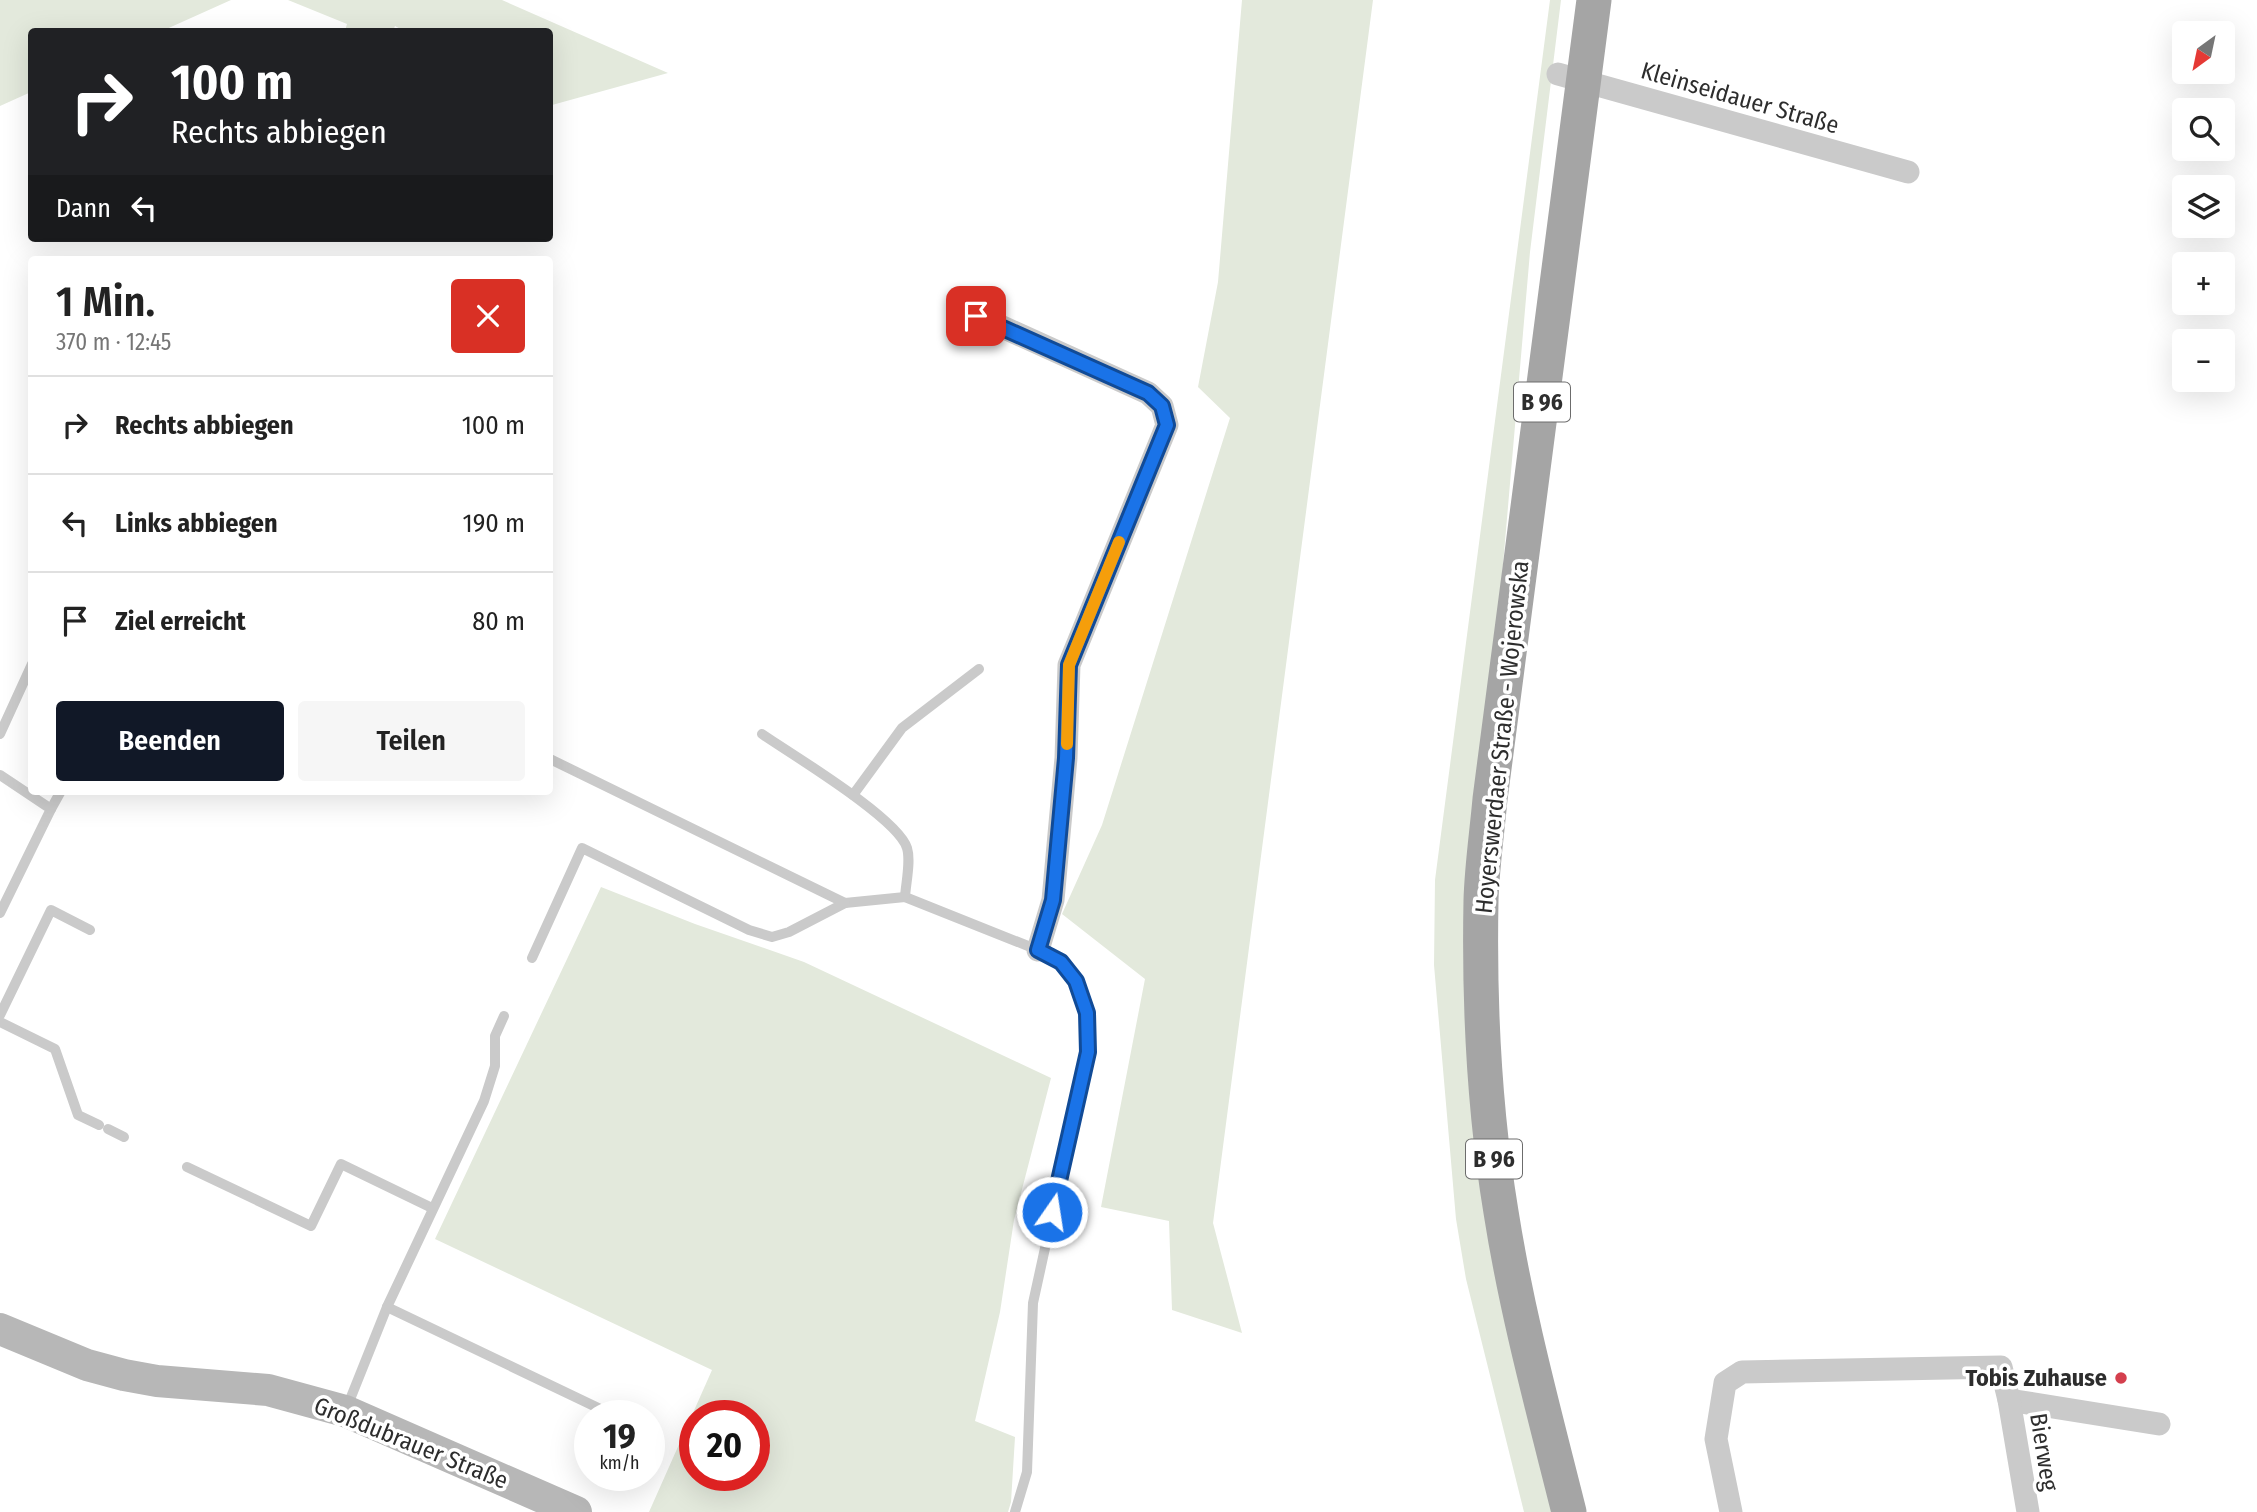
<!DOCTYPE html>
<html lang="de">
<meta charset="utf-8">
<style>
body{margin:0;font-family:"Fira Sans Condensed",sans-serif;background:#f6f6f6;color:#222;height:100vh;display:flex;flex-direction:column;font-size:26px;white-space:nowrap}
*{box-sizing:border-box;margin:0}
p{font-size:23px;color:#767676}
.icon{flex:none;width:38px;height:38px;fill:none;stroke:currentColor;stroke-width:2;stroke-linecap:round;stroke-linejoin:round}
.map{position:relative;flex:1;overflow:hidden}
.panel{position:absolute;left:28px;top:256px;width:525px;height:539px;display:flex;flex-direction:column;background:#fff;border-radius:7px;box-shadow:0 7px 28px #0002}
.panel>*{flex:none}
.guide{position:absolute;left:28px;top:28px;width:525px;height:214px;border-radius:7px;box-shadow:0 7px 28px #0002;background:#202124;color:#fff;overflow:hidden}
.needle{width:46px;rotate:213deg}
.tools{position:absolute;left:2172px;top:21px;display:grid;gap:14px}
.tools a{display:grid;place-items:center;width:63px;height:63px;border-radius:7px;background:#fff;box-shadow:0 7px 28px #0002;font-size:35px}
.speed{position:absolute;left:574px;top:1400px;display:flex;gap:14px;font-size:35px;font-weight:700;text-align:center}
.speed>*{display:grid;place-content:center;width:91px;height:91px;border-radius:50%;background:#fff;box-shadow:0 7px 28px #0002;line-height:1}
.speed small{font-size:18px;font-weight:400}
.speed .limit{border:10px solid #d22;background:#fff;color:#111}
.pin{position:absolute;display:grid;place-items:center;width:60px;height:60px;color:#fff;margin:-30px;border-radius:14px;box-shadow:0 4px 10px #0006}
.me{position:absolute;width:77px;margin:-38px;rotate:13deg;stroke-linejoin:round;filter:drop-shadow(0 0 5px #0008)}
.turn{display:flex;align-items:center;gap:24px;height:147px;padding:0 28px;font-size:32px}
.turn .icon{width:91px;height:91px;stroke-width:2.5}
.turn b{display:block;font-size:49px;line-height:60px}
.then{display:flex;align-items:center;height:66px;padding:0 28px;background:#0003;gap:14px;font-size:26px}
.round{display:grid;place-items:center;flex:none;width:74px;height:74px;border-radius:7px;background:#f6f6f6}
.summary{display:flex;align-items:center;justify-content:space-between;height:119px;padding:0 28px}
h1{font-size:42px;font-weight:600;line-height:52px}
.action{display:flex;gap:14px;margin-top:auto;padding:14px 28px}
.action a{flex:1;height:80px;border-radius:7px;background:#111827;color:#fff;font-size:28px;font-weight:600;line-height:80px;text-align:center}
.action a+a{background:#f6f6f6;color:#222}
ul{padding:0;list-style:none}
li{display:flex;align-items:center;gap:21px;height:98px;padding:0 28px;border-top:2px solid #e0e0e0}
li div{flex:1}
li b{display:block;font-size:26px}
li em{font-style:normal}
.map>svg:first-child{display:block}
.green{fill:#e3e9dc;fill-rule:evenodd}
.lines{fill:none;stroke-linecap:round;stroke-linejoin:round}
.service{stroke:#cacaca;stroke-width:10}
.minor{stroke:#cacaca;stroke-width:23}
.secondary{stroke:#b7b7b7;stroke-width:32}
.primary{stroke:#a5a5a5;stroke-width:35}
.route-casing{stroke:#114b97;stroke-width:18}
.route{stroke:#1a73e8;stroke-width:12}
.slow{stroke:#f59e0b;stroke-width:12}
.poi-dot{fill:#d43f4d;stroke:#fff;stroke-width:2.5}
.labels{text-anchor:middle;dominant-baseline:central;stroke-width:7;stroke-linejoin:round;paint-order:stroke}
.shield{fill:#fff;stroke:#6c6c6c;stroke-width:2}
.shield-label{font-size:23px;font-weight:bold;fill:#2d2d2d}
.street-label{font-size:24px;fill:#2d2d2d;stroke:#fff}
.poi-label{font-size:24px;font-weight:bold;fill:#2d2d2d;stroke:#fff;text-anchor:end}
</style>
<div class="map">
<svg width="2257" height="1512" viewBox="0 0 2257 1512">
<rect width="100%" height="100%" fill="#fff"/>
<g class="green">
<path d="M0,0H231L162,31L32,32L31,92L0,106Z"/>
<path d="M288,0H502L668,73L552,105L550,103V32H406L395,26L393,31H345L347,24Z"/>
<path d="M1242,0H1373L1213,1223L1242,1333L1172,1310L1169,1221L1101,1207L1145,979L1062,914L1102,825L1230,418L1198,387L1218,282Z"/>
<path d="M1550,0H1561L1530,252L1488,738L1489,1205L1560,1512H1524L1466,1279L1456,1219L1434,965L1435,880Z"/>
<path d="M601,887L695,924L804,962L1051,1078L1014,1220L1000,1312L975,1421L1015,1437L1011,1502L1008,1512H649L712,1370L435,1239ZM695,1416H754V1475H695Z"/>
</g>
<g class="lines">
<g class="service">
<path d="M0,734L32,664"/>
<path d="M762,734C791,754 898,818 907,848C911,861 906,882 905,897L1038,950L1061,962L1076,981L1087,1013L1088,1052L1033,1303L1027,1472L1015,1512"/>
<path d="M550,759L845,903L905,897"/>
<path d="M0,775L51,809L0,913"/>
<path d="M853,795L902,728L979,669"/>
<path d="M51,809L61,791"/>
<path d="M532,958L582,848L749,930L772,937L789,932L845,903"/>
<path d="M0,1015L51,910L90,930"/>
<path d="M0,1022L55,1049L78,1115L99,1125"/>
<path d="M108,1129L124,1137"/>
<path d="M187,1167L311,1226L341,1164L432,1208"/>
<path d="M387,1307L615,1416"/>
<path d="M347,1407L387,1307L484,1101L495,1066V1036L504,1016"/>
<path d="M649,1432L657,1436"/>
</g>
<g class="minor">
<path d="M1558,74L1908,172"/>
<path d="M976,315L1148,393L1162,406L1167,425L1069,665L1066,758L1053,900L1038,950"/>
<path d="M2009,1400L2159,1424"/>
<path d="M1731,1512L1716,1439L1725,1383L1742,1372L2001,1367L2009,1400L2028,1512"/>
</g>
<path class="secondary" d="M0,1329L87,1365L124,1375L157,1381L268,1390L345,1411L576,1512"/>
<path class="primary" d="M1569,1512C1544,1412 1517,1314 1501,1212C1484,1109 1479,1004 1481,900C1482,866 1487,833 1490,799L1594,0"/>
</g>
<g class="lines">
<defs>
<path id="route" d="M976,316L1148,393L1162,406L1167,425L1069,665L1066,758L1053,900L1038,950L1061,962L1076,981L1087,1013L1088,1052L1052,1212"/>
</defs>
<use href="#route" class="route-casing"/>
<use href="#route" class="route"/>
<path class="slow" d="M1067,744L1069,665L1119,542"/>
</g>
<circle class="poi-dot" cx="2121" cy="1378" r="7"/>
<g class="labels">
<g class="shield">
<rect x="1514" y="382.5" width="56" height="39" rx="5"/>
<rect x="1466" y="1139.5" width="56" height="39" rx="5"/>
</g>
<g class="shield-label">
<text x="1542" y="402">B 96</text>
<text x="1494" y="1159">B 96</text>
</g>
<g class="street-label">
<text transform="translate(1740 98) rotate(16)">Kleinseidauer Straße</text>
<text transform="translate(1502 737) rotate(-84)">Hoyerswerdaer Straße - Wojerowska</text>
<text transform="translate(411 1443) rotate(22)">Großdubrauer Straße</text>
<text transform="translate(2044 1452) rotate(81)">Bierweg</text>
</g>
<g class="poi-label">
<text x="2107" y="1378">Tobis Zuhause</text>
</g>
</g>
</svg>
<div class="tools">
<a><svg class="needle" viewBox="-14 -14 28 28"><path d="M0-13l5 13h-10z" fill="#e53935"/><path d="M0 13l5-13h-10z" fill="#767676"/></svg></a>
<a><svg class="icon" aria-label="search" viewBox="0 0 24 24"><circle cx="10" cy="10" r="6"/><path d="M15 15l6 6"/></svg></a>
<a><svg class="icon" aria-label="layers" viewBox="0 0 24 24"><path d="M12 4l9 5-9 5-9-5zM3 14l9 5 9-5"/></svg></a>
<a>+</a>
<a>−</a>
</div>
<div class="speed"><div>19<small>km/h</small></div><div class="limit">20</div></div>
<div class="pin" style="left:976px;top:316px;background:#d93025"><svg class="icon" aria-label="arrive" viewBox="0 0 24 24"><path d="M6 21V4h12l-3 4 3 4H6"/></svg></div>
<svg class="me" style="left:1052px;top:1212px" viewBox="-20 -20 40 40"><circle r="17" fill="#1a73e8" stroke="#fff" stroke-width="3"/><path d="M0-11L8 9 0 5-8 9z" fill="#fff"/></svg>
<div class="guide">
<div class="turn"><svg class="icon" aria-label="right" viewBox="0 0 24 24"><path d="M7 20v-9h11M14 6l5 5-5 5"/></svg><div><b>100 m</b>Rechts abbiegen</div></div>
<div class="then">Dann<svg class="icon" aria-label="left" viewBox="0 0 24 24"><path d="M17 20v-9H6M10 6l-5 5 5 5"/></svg></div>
</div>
<section class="panel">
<div class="summary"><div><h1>1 Min.</h1><p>370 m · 12:45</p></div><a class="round" style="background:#d93025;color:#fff"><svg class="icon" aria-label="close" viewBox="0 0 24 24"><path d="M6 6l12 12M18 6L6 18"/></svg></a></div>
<ul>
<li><svg class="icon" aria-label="right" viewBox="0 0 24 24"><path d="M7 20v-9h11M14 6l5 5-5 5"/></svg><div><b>Rechts abbiegen</b></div><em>100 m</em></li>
<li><svg class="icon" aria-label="left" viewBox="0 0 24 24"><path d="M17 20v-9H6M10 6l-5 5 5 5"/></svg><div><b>Links abbiegen</b></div><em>190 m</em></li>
<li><svg class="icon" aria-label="arrive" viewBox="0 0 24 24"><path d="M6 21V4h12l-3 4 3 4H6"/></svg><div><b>Ziel erreicht</b></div><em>80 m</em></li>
</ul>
<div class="action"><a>Beenden</a><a>Teilen</a></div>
</section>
</div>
